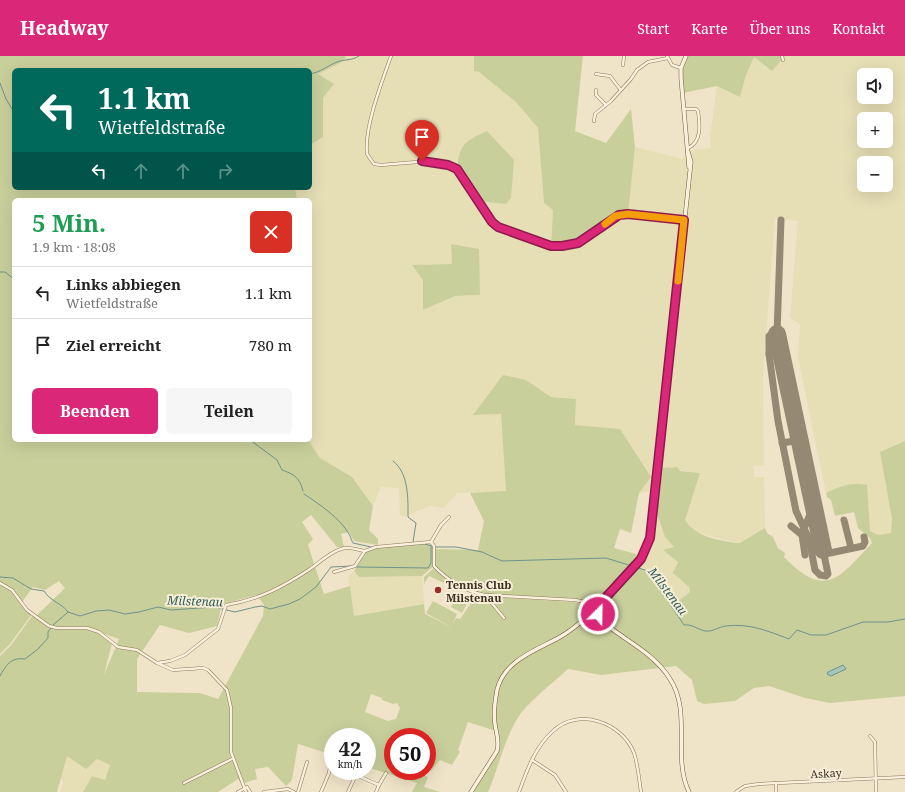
<!DOCTYPE html>
<html lang="de">
<meta charset="utf-8">
<style>
body{margin:0;font-family:"Noto Serif",serif;background:#f6f6f6;color:#222;height:100vh;display:flex;flex-direction:column;font-size:15px;white-space:nowrap}
*{box-sizing:border-box;margin:0}
p{font-size:13px;color:#767676}
.icon{flex:none;width:22px;height:22px;fill:none;stroke:currentColor;stroke-width:2;stroke-linecap:round;stroke-linejoin:round}
.map{position:relative;flex:1;overflow:hidden}
.sheet{position:absolute;left:12px;top:142px;width:300px;height:244px;display:flex;flex-direction:column;background:#fff;border-radius:6px;box-shadow:0 4px 16px #0002}
.sheet>*{flex:none}
.banner{position:absolute;left:12px;top:12px;width:300px;height:122px;border-radius:6px;box-shadow:0 4px 16px #0002;background:#00695c;color:#fff;overflow:hidden}
.fabs{position:absolute;left:857px;top:12px;display:grid;gap:8px}
.fabs a{display:grid;place-items:center;width:36px;height:36px;border-radius:6px;background:#fff;box-shadow:0 4px 16px #0002;font-size:20px}
.speed{position:absolute;left:324px;top:672px;display:flex;gap:8px;font-size:20px;font-weight:700;text-align:center}
.speed>*{display:grid;place-content:center;width:52px;height:52px;border-radius:50%;background:#fff;box-shadow:0 4px 16px #0002;line-height:1}
.speed small{font-size:10px;font-weight:400}
.speed .limit{border:6px solid #d22;background:#fff;color:#111}
.pin{position:absolute;display:grid;place-items:center;width:34px;height:34px;color:#fff;margin:-41px -17px;border-radius:50% 50% 50% 0;rotate:-45deg;box-shadow:0 0 4px #0007}
.pin .icon{rotate:45deg}
.me{position:absolute;width:44px;margin:-22px;rotate:23deg;stroke-linejoin:round;filter:drop-shadow(0 0 3px #0008)}
.turn{display:flex;align-items:center;gap:14px;height:84px;padding:0 20px;font-size:18px}
.turn .icon{width:52px;height:52px;stroke-width:2.5}
.turn b{display:block;font-size:28px;line-height:34px}
.lanes{display:flex;align-items:center;height:38px;padding:0 20px;background:#0003;justify-content:center;gap:20px;direction:ltr}
.lanes .off{opacity:.35}
.round{display:grid;place-items:center;flex:none;width:42px;height:42px;border-radius:6px;background:#f6f6f6}
.overview{display:flex;align-items:center;justify-content:space-between;height:68px;padding:0 20px}
h1{font-size:24px;font-weight:700;line-height:30px;color:#1e9e55}
.button{display:flex;gap:8px;margin-top:auto;padding:8px 20px}
.button a{flex:1;height:46px;border-radius:6px;background:#db2777;color:#fff;font-size:16px;font-weight:700;line-height:46px;text-align:center}
.button a+a{background:#f6f6f6;color:#222}
ul{padding:0;list-style:none}
li{display:flex;align-items:center;gap:12px;height:52px;padding:0 20px;border-top:1px solid #e0e0e0}
li div{flex:1}
li b{display:block;font-size:15px}
li em{font-style:normal}
header{display:flex;align-items:center;gap:24px;box-sizing:border-box;height:56px;padding:0 20px;background:#db2777;color:#fff}
header strong{font-size:19px}
nav{display:flex;gap:22px;margin-inline-start:auto;font-size:14px}
.map>svg:first-child{display:block}
.farmland{fill:#e6deb5;fill-rule:evenodd}
.green{fill:#c9cf9b;fill-rule:evenodd}
.water{fill:#a9c4bc;stroke:#6f938a}
.lines{fill:none;stroke-linecap:round;stroke-linejoin:round}
.stream{stroke:#6f938a;stroke-width:1}
.taxiway{stroke:#968974;stroke-width:7}
.runway{stroke:#968974;stroke-width:18}
.street-casing{stroke:#8d765c;stroke-width:3.5}
.secondary-casing{stroke:#6f573f;stroke-width:4.5}
.street{stroke:#faf1dc;stroke-width:2.5}
.secondary{stroke:#faf1dc;stroke-width:3.5}
.route-casing{stroke:#8e194d;stroke-width:10}
.route{stroke:#db2777;stroke-width:7}
.slow{stroke:#f59e0b;stroke-width:7}
.poi-dot{fill:#9e2a2b;stroke:#f7eed8;stroke-width:1.5}
.labels{text-anchor:middle;dominant-baseline:central;stroke-width:4;stroke-linejoin:round;paint-order:stroke}
.poi-label{font-size:11px;font-weight:bold;fill:#3d2e20;stroke:#f7eed8;text-anchor:start}
.street-label{font-size:11px;fill:#3d2e20;stroke:#f7eed8}
.water-label{font-size:12px;font-style:italic;fill:#2f5d5a;stroke:#f7eed8}
</style>
<header>
<strong>Headway</strong>
<nav><a>Start</a><a>Karte</a><a>Über uns</a><a>Kontakt</a></nav>
</header>
<div class="map">
<svg width="905" height="736" viewBox="0 0 905 736">
<rect width="100%" height="100%" fill="#f0e4c8"/>
<g class="farmland">
<path d="M346,0H474V15L479,16L516,46L538,72L544,147L553,154L551,189L619,159L628,157L635,91L683,103L688,96V92L692,94L711,92L710,80L717,30L740,41L746,19L754,1L772,15L785,0H905V385L880,396L892,463L891,477L878,479L870,475L840,430L826,437L798,301L800,268L790,262L798,165L775,162L763,319L764,410H753L754,421H764L765,472L740,487H736L695,476L685,464L700,417L658,411L656,435L639,437L620,373L575,369L576,343L551,341L526,324L474,359L501,358L506,436L457,437L444,452L430,450L405,460H400L399,432L381,431L373,450L352,421L320,402L308,384H310V144H297L295,132H310V89L323,81V42L334,28L317,18L344,5ZM864,19H886V41H864ZM864,63H886V85H864ZM864,107H886V129H864ZM451,188L479,239L455,240L423,254V224L412,209L452,208Z"/>
<path d="M656,455L665,481L674,491L663,494L678,506L674,517L689,531L690,536L673,549L651,518L639,510L650,490Z"/>
<path d="M354,515L359,521L422,520L424,548L354,560L348,521Z"/>
<path d="M67,699L97,703L110,709L105,724L92,720L83,736H61L63,725L60,723Z"/>
</g>
<g class="green">
<path d="M0,0H346L344,5L318,18L334,28L323,42V81L310,89V14H14V132H295L297,144H14V384H308L320,402L352,421L373,450L369,474L378,483V489L354,485L349,476L341,478L344,491H337L311,459L302,466L313,483L308,489L324,538L350,530L354,560L424,548L425,558L451,571L426,557L433,545L457,558L452,569L456,562L460,563L476,540L574,546L585,549L587,557L589,552L585,546L580,544L482,539L454,527L434,510L422,520L359,521L354,515L366,496L376,492L435,487V493L478,494L484,465L470,437L506,435L501,358L473,359L503,319L526,324L551,341L576,343L575,369L620,373L651,421L639,437L631,477L620,473L614,492L643,500L636,509L651,518L673,549L690,536L689,531L673,517L678,506L663,494L674,491L665,481L656,455L654,454L658,410L665,412L668,411L671,412L677,411L680,415L700,417L685,464C696,481 717,484 736,487H740L765,472L767,477L773,481L778,492L785,497L784,501C826,544 839,522 872,487L870,482L858,472L854,456L835,460L831,444L827,441L826,437C840,430 851,426 867,429L870,475L878,479L891,477L892,463L880,396L905,385V640L830,647L805,642L769,630L754,632L735,645L704,648L697,645L692,624L676,610L601,619L568,613C555,625 528,646 519,660C504,683 499,711 488,736H472L499,695L500,686L496,675L468,666L458,694L460,696L452,709L440,704L431,715L427,714V681H393V715H426L425,720L428,721L424,731L440,736H412L417,727L367,711V681H333V699L298,688L292,724L286,730L268,711L255,713L257,723L241,728L238,723L218,736H83L92,720L105,724L110,709L97,703L86,713L67,700L57,736H0V600L11,589L32,560L36,561L47,570L49,568L36,560L65,532L59,525L45,534L33,531L22,546L32,558L10,588L0,598ZM257,539L264,549L263,560L218,643L200,637L137,636V603L160,569L189,577L217,570L222,548ZM101,577L119,583L104,619L112,587ZM371,638L382,642V644L393,648L397,647L400,652L396,663L388,665L365,656Z"/>
<path d="M474,0H583L575,75L606,87L631,53L635,91L628,158C606,161 592,185 570,189C564,190 557,190 551,190L553,154L544,147L538,72L516,46L479,16L474,15Z"/>
<path d="M686,0H785L772,15L754,1L746,19L740,41L717,30L683,37L681,12Z"/>
<path d="M487,75L514,104L511,142L506,148L479,145L457,113C460,87 464,86 487,75Z"/>
<path d="M451,188L479,193L480,239L455,240L423,254V224L412,209L452,208Z"/>
<path d="M434,512L442,520L465,533L455,532L429,520L424,528V521Z"/>
<path d="M457,538L469,544L462,557L451,551Z"/>
</g>
<path class="water" d="M843,609L846,613L831,620L827,618L828,616Z"/>
<g class="lines">
<g class="stream">
<path d="M310,18C321,16 327,10 337,6C344,3 352,5 359,0"/>
<path d="M0,27L6,43L14,56"/>
<path d="M0,216H5L14,223"/>
<path d="M250,384L277,404L282,414C294,418 300,422 303,435"/>
<path d="M393,405C409,417 408,443 408,461L416,467L413,486"/>
<path d="M304,438C319,448 340,462 349,478C351,481 351,484 353,487L371,491"/>
<path d="M425,488L431,490"/>
<path d="M357,511L428,512L431,507V491H456L482,496L502,505L606,502L632,510"/>
<path d="M635,511L645,514L650,518L684,569C692,568 697,573 705,575C713,576 718,571 726,570C749,567 768,575 789,583L797,574L811,579H826L863,566H888L905,563"/>
<path d="M0,521L13,522L31,533L44,535C51,546 62,547 68,556"/>
<path d="M53,569L68,556L80,560L96,555L109,554L125,558L139,556L158,551L171,554L214,551L235,556L255,551L262,550L270,553L289,548L300,543L316,531L331,511L351,510"/>
<path d="M0,620C6,609 11,601 25,603L38,593L48,582V576L51,572"/>
</g>
<g class="taxiway">
<path d="M781,295L774,293L769,298L778,365L796,455L809,483L815,514L820,519L826,520L828,518L823,494"/>
<path d="M769,298V280L772,278H777L781,164"/>
<path d="M782,387L800,384"/>
<path d="M844,464L851,492"/>
<path d="M791,470L802,479L805,499"/>
<path d="M803,475L814,449"/>
<path d="M809,483L815,485L820,480"/>
<path d="M823,494L830,497L863,490L865,486L864,481"/>
</g>
<path class="runway" d="M777,278L823,494"/>
<defs>
<g id="street">
<path d="M391,0C382,26 364,71 367,98L374,108L381,109L429,105L448,109L459,115L494,168L508,176L552,190H566L578,187L613,162L624,158L684,163"/>
<path d="M667,0L672,9L681,12"/>
<path d="M782,0L783,4"/>
<path d="M623,9L624,0"/>
<path d="M596,18L610,20L620,33"/>
<path d="M596,34V39L606,49"/>
<path d="M684,53H696L698,55C700,68 702,86 688,92"/>
<path d="M594,65L595,58L611,45L631,23L637,14L648,6L668,2"/>
<path d="M431,486L441,469L449,461"/>
<path d="M334,516L355,510L365,495L376,491L431,486L434,490V510C447,524 467,536 485,539L575,544L585,546L590,551"/>
<path d="M0,527L12,534L27,554L49,570L57,572H87L99,576L118,591L137,594L157,607L173,614L203,612L208,614L227,634L231,652V696L246,736"/>
<path d="M486,540L504,562"/>
<path d="M157,607L170,605L185,599L218,573L226,549C258,544 283,531 310,513C319,507 330,496 341,493C349,490 357,494 365,495"/>
<path d="M870,680L875,686L876,736"/>
<path d="M532,704L555,719L566,736"/>
<path d="M184,727L232,703"/>
<path d="M776,727V736"/>
<path d="M379,729L386,717"/>
<path d="M238,736L247,731L250,736"/>
<path d="M264,736L288,733L294,736"/>
<path d="M298,736L307,706"/>
<path d="M321,736L329,717L330,711"/>
<path d="M348,736L355,721L358,720L379,729L376,736"/>
<path d="M519,736C527,714 535,691 553,675C578,651 622,666 634,697C638,709 639,723 641,736"/>
<path d="M736,736L745,730L759,728L905,721"/>
</g>
<g id="secondary">
<path d="M686,0L681,12V22L689,111"/>
<path d="M655,434L654,421L657,415"/>
<circle cx="593" cy="555" r="5"/>
<path d="M597,551C615,528 642,510 650,482L691,106L688,96"/>
<path d="M596,560C619,582 653,595 670,623C692,656 672,701 689,736"/>
<path d="M471,736L497,695C500,685 496,677 495,668C493,657 495,645 497,634C504,604 537,594 560,581C571,575 580,567 589,559"/>
</g>
</defs>
<use href="#street" class="street-casing"/>
<use href="#secondary" class="secondary-casing"/>
<use href="#street" class="street"/>
<use href="#secondary" class="secondary"/>
</g>
<g class="lines">
<defs>
<path id="route" d="M422,105L448,109L457,113L492,166L498,171L551,190H562L578,187L619,159L628,158L684,164L650,482L641,503L597,551L598,558"/>
</defs>
<use href="#route" class="route-casing"/>
<use href="#route" class="route"/>
<path class="slow" d="M605,168L615,160L628,158L684,164L678,225"/>
</g>
<circle class="poi-dot" cx="438" cy="534" r="4"/>
<g class="labels">
<g class="poi-label">
<text x="446" y="528">Tennis Club<tspan x="446" dy="13">Milstenau</tspan></text>
</g>
<g class="street-label">
<text transform="translate(826 717) rotate(-3)">Askay</text>
</g>
<g class="water-label">
<text transform="translate(668 535) rotate(53)">Milstenau</text>
<text transform="translate(195 545) rotate(2)">Milstenau</text>
</g>
</g>
</svg>
<div class="fabs">
<a><svg class="icon" aria-label="sound" viewBox="0 0 24 24"><path d="M4 9h4l5-4v14l-5-4H4zM17 9q2 3 0 6"/></svg></a>
<a>+</a>
<a>−</a>
</div>
<div class="speed"><div>42<small>km/h</small></div><div class="limit">50</div></div>
<div class="pin" style="left:422px;top:105px;background:#d93025"><svg class="icon" aria-label="arrive" viewBox="0 0 24 24"><path d="M6 21V4h12l-3 4 3 4H6"/></svg></div>
<svg class="me" style="left:598px;top:558px" viewBox="-20 -20 40 40"><circle r="17" fill="#db2777" stroke="#fff" stroke-width="3"/><path d="M0-11L8 9 0 5-8 9z" fill="#fff"/></svg>
<div class="banner">
<div class="turn"><svg class="icon" aria-label="left" viewBox="0 0 24 24"><path d="M17 20v-9H6M10 6l-5 5 5 5"/></svg><div><b>1.1 km</b>Wietfeldstraße</div></div>
<div class="lanes"><svg class="icon" aria-label="left" viewBox="0 0 24 24"><path d="M17 20v-9H6M10 6l-5 5 5 5"/></svg><svg class="icon off" aria-label="ahead" viewBox="0 0 24 24"><path d="M12 20V5M6 11l6-6 6 6"/></svg><svg class="icon off" aria-label="ahead" viewBox="0 0 24 24"><path d="M12 20V5M6 11l6-6 6 6"/></svg><svg class="icon off" aria-label="right" viewBox="0 0 24 24"><path d="M7 20v-9h11M14 6l5 5-5 5"/></svg></div>
</div>
<section class="sheet">
<div class="overview"><div><h1>5 Min.</h1><p>1.9 km · 18:08</p></div><a class="round" style="background:#d93025;color:#fff"><svg class="icon" aria-label="close" viewBox="0 0 24 24"><path d="M6 6l12 12M18 6L6 18"/></svg></a></div>
<ul>
<li><svg class="icon" aria-label="left" viewBox="0 0 24 24"><path d="M17 20v-9H6M10 6l-5 5 5 5"/></svg><div><b>Links abbiegen</b><p>Wietfeldstraße</p></div><em>1.1 km</em></li>
<li><svg class="icon" aria-label="arrive" viewBox="0 0 24 24"><path d="M6 21V4h12l-3 4 3 4H6"/></svg><div><b>Ziel erreicht</b></div><em>780 m</em></li>
</ul>
<div class="button"><a>Beenden</a><a>Teilen</a></div>
</section>
</div>
